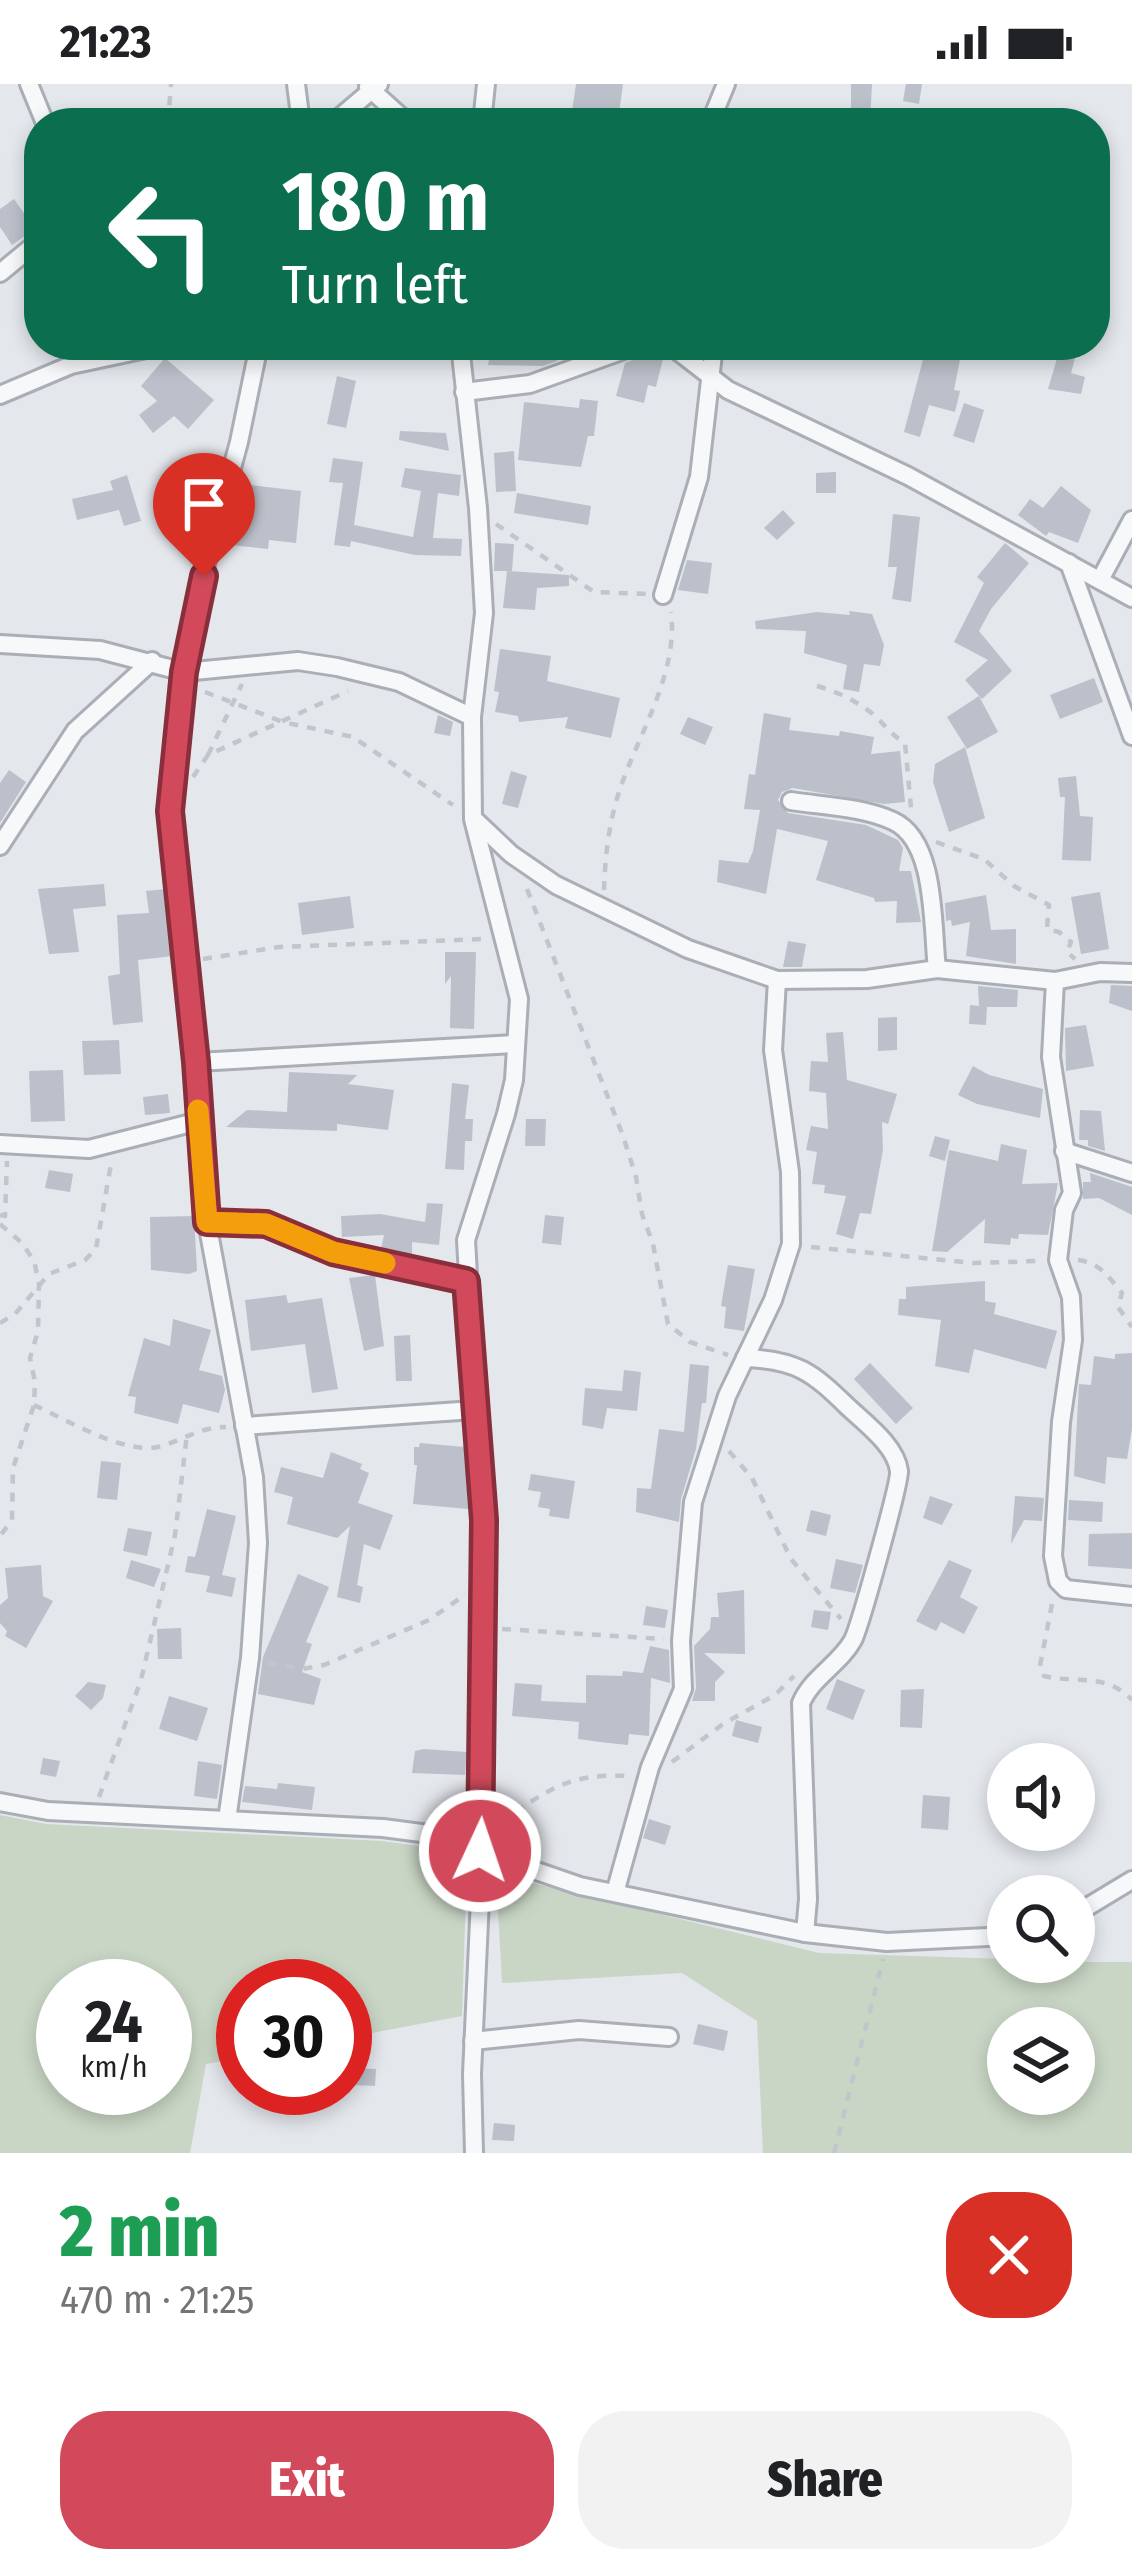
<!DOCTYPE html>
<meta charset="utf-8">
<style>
body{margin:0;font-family:"Fira Sans Condensed",sans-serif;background:#f2f2f2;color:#202124;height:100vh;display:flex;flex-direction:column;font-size:45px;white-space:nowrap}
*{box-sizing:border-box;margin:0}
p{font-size:39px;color:#757577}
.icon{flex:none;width:66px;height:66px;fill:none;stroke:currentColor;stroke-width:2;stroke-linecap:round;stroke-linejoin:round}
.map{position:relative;height:2069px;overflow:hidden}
.panel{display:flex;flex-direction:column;background:#fff;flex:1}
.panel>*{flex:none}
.banner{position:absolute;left:24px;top:24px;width:1086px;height:252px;border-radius:48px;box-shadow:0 6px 18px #0003;background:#0b6e4f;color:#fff;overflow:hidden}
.buttons{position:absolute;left:987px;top:1659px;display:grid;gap:24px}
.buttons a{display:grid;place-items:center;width:108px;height:108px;border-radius:50%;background:#fff;box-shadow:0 6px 18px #0003;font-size:60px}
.speed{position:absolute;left:36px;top:1875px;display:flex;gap:24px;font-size:60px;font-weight:700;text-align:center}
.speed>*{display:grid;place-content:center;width:156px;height:156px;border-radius:50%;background:#fff;box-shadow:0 6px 18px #0003;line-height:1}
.speed small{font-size:30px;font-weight:400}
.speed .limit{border:18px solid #d22;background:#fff;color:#111}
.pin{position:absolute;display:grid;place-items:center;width:102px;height:102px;color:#fff;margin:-123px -51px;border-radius:50% 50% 50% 0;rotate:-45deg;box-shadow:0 0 12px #0007}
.pin .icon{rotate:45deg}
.me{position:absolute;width:132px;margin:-66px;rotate:3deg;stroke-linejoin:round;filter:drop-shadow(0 0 9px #0008)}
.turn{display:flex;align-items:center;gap:42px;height:252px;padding:0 60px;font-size:54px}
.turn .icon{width:156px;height:156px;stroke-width:2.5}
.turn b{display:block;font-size:84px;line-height:102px}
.round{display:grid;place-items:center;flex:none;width:126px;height:126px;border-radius:48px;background:#f2f2f2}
.headline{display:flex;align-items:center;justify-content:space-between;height:204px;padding:0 60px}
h1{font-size:72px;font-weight:800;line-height:90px;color:#1e9e55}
.primary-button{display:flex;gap:24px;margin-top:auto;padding:24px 60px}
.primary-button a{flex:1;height:138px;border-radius:48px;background:#d1495b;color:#fff;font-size:48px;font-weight:800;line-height:138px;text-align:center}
.primary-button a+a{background:#f2f2f2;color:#202124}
.status{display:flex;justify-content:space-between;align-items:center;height:84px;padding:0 60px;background:#fff;direction:ltr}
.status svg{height:33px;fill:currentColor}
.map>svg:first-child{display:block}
.green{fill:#c9d6c5;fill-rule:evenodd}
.building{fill:#bbc0ca}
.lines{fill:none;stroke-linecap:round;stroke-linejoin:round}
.minor-casing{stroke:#a9aeb7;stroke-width:22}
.path{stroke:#c2c5cb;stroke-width:4.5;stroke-dasharray:9 9;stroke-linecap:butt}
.minor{stroke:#f7f8fa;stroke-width:16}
.route-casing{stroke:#882f3b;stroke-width:30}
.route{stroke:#d1495b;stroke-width:21}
.slow{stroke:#f59e0b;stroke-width:21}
</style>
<div class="status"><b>21:23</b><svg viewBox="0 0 49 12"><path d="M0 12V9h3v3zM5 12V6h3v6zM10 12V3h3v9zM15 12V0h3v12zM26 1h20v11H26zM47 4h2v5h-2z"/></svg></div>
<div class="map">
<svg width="1132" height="2069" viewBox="0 0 1132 2069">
<rect width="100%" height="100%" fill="#e4e7ec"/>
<g class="green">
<path d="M0,1731L46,1740L382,1757L426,1763L467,1776L462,1932L345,1954V1902H243V1973L206,1980L190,2069H0ZM63,1902H165V2004H63Z"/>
<path d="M496,1790L819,1869L1008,1875V1878H1132V2069H763L757,1937L682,1889L502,1899ZM1008,1944H1074V2010H1008Z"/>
</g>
<g class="building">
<path d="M576,0H623L618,37L578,39L581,28L572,27Z"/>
<path d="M851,0H872L870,39H851Z"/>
<path d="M906,0H922L919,20L903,17Z"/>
<path d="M14,115L35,145L12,161L0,143V125Z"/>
<path d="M492,261H558L557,277L543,282L488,281Z"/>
<path d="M1061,261L1078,263L1071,289L1085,293L1081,310L1048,305Z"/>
<path d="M926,264L961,270L954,306L960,307L955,328L929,321L920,353L904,348Z"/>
<path d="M647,270L663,275L656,303L648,301L644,319L616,312L625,279Z"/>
<path d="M165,274L214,316L188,345L174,332L153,349L139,331L157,317L141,302Z"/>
<path d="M337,292L356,297L346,344L327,340Z"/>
<path d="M580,315L598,317L594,352H588L581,383L518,376L524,318L579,324Z"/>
<path d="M964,319L984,326L974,359L953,352Z"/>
<path d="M400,347L446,349L449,367L399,356Z"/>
<path d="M514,367L516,407L496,408L494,369Z"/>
<path d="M333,374L363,378L354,441L413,453L421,407L401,403L405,384L461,391L459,412L438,409L433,454L462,455L461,472L415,471L351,457L350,463L334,461L343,399L329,398Z"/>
<path d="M836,388V409H816V389Z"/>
<path d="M127,391L141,437L124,442L119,426L77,436L72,415L113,406L110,397Z"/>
<path d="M241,400L301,407L296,459L269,456L268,465L231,461Z"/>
<path d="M1061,402L1091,426L1078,459L1049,448L1046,452L1018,431L1030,415L1043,424Z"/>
<path d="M517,409L591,422L588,441L514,429Z"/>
<path d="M783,426L795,439L777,456L764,444Z"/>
<path d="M893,430L920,433L911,518L892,515L897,483H888Z"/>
<path d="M495,459L514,460L512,487H494Z"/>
<path d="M1005,459L1029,479L991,525L979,547L1012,587L982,615L965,596L988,576L954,558L984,499L977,493Z"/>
<path d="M687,476L712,479L708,510L678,506Z"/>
<path d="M507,487L569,491V502L537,504L535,526L503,524Z"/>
<path d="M849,527L872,530L884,561L880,582L864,580L859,608L843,605L847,581L804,569L806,547L756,545L755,537L817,528L850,531Z"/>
<path d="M500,565L551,572L547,597L620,614L611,654L565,644L568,633L519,638L518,632L495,628L499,608L494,607Z"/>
<path d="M1094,594L1103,618L1060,635L1050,611Z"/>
<path d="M979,612L998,648L967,665L947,633Z"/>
<path d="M764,629L791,634L789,646L839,652L840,647L874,653L871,670L900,667L905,718L884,720L793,704L782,708L778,716L788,729L866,741L898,756L903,764L899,787H911L921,838L896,839L897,817L875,818L874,814L816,796L828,757L777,745L766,810L717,798L719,776L748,779L753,767L760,726L744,725L749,690L755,691Z"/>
<path d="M438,631L453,638L450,652L434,649Z"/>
<path d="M688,633L713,643L705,661L680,650Z"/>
<path d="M965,663L985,734L949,748L933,698L935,680Z"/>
<path d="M9,686L26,698L0,739V699Z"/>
<path d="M511,687L527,692L518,724L502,720Z"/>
<path d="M1076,692L1080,732L1093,733L1091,777L1062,776L1065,713H1060L1058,694Z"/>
<path d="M104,800L106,822L73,825L79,868L49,870L38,805Z"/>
<path d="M166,805L173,872L138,876L143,938L113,941L108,892L120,890L117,831L149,829L146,807Z"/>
<path d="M1100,808L1109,865L1081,870L1071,813Z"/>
<path d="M986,811L991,846L1016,845V880L966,872L970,838L952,842L951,836L946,837L945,819Z"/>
<path d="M350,812L354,844L302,851L298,819Z"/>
<path d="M788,857L806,860L802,883H783Z"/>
<path d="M445,868H476L474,945L450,944L451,892L445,900Z"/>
<path d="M1111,901L1132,902V927L1109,919Z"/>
<path d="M978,902L1018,906L1017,923H987L986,941L969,940L970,921L979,922Z"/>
<path d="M897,933V966L878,967V934Z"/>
<path d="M1086,941L1094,982L1066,987L1065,944Z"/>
<path d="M843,948L847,996L897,1010L888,1040L882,1038L883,1066L871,1130L860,1129L853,1155L836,1150L846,1112L824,1109L825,1101L812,1100L817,1068L806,1066L811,1042L828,1045L826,1009L809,1007L811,977L828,978L826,949Z"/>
<path d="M119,956L121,990L84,991L82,957Z"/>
<path d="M973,982L989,991L1043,1005L1040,1034L977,1020L958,1011Z"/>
<path d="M63,986L65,1037L31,1038L29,987Z"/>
<path d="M289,988L357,991L348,1000L394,1006L388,1046L337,1040V1047L226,1043L247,1026L287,1028Z"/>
<path d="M452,999L469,1001L465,1035H473L472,1057H465L464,1086L445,1085Z"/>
<path d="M168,1010L170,1029L145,1031L143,1013Z"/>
<path d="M1080,1026L1101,1027L1105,1067L1088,1062V1056H1079Z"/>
<path d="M526,1035H546L545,1062H525Z"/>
<path d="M935,1052L950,1056L945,1077L929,1072Z"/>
<path d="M1001,1060L1027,1066L1022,1100L1058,1099L1048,1151L1019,1150L1018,1155L1011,1154L1010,1161L984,1159L985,1135L947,1168L932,1167L949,1066L998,1077Z"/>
<path d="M49,1086L73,1090L70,1108L45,1104Z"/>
<path d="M1090,1089L1132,1103V1131L1099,1114L1083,1115V1098H1091Z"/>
<path d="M427,1119L443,1120L439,1161L412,1158V1171L404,1170L381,1165L384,1151L342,1153L341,1132L380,1130L425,1138Z"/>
<path d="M545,1131L564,1133L561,1161L542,1159Z"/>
<path d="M194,1132L197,1187L189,1190L151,1186L150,1133Z"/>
<path d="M728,1181L755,1185L744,1247L724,1244L726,1223L721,1222Z"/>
<path d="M375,1191L384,1262L364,1267L349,1194Z"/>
<path d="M985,1197V1217L996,1219L994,1230L1057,1247L1046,1285L974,1265L969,1289L935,1282L941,1236L898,1231L899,1215H906V1203Z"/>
<path d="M286,1211L288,1219L322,1214L338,1305L312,1309L305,1260L251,1267L245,1216Z"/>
<path d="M173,1235L211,1246L199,1286L222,1292L225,1306L219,1329L183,1320L178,1340L134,1329L136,1313L128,1312L144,1254L170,1262Z"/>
<path d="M410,1251L412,1297H396L394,1252Z"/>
<path d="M1132,1269V1345L1127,1375L1107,1373L1105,1400L1074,1392L1079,1300L1091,1301L1094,1272L1115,1275V1270Z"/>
<path d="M870,1279L913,1324L896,1340L854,1295Z"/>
<path d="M690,1280L709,1282L706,1319H702L696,1365L681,1415L679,1438L636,1428L637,1404L651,1405L659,1345L684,1348Z"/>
<path d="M624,1286L641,1288L637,1327L607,1324L603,1345L582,1341L585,1304L622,1307Z"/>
<path d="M420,1359L465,1363L468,1425L413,1420L417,1381H414V1363H419Z"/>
<path d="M331,1368L362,1380L360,1385L369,1389L358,1419L393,1431L380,1466L364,1460L357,1501L363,1503L360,1519L337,1513L350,1442L337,1454L287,1440L293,1413L274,1408L281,1383L323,1394Z"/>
<path d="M101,1377L121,1379L117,1416L97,1414Z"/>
<path d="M531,1390L575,1397L569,1435L549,1432L550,1425L538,1423L541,1408L528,1406Z"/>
<path d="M930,1412L953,1420L942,1441L923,1434Z"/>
<path d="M1015,1412L1044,1414L1042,1437L1024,1436L1011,1460Z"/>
<path d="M1069,1416L1103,1418L1102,1438L1068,1436Z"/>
<path d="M207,1425L236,1432L222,1491L236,1494L232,1513L206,1508L210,1492L185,1488L188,1472L195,1473Z"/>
<path d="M811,1426L831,1431L826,1452L806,1447Z"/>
<path d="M128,1444L152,1448L147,1472L123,1467Z"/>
<path d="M1132,1449V1485L1088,1482L1089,1450Z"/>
<path d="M836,1475L863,1481L855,1509L830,1504Z"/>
<path d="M131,1476L161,1485L154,1503L126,1494Z"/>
<path d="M949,1476L972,1486L960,1513L978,1523L964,1550L941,1538L936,1547L916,1537Z"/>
<path d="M41,1481L43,1512L53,1517L26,1564L5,1552L7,1547L0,1539V1521L8,1514L5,1484Z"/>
<path d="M298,1490L329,1503L306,1558L312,1560L302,1588L321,1595L314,1621L258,1610L263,1573Z"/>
<path d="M744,1506L745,1570L704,1569L725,1588L715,1598V1617H692L696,1604L694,1562L710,1545L711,1533H719L717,1509Z"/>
<path d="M646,1522L668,1526L665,1544L643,1541Z"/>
<path d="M814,1526L831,1528L828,1546L811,1543Z"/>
<path d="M181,1544L182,1575H158L157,1545Z"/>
<path d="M650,1562L669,1566L670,1599L651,1594L649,1652L629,1650L628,1661L600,1658L578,1655L579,1638L512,1632L515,1599L542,1601L541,1617L586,1619V1591L622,1592L623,1587L643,1589Z"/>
<path d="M837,1595L865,1606L853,1636L826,1625Z"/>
<path d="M88,1598L106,1601L103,1614L91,1626L75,1612Z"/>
<path d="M924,1605L922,1644L900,1643L901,1606Z"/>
<path d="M169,1612L208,1624L197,1657L159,1645Z"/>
<path d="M736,1636L762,1643L758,1659L732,1652Z"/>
<path d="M424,1665L467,1668L465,1691L412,1689L415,1667Z"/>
<path d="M43,1674L60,1677L56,1693L40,1690Z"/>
<path d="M198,1677L222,1681L217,1715L194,1712Z"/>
<path d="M278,1699L315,1703L312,1726L242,1718L245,1702L277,1705Z"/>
<path d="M923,1711L950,1713L948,1746L921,1744Z"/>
<path d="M649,1735L671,1742L665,1761L643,1754Z"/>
<path d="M698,1940L728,1947L724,1967L693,1960Z"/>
<path d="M354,1984L376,1985L375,2002L352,2001Z"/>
<path d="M494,2039L515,2041L514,2057L492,2056Z"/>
</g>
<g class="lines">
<defs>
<g id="minor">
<path d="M29,0L45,39"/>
<path d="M296,0L301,39"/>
<path d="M368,3L408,39"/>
<path d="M333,39L379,0"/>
<path d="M482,39L486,0"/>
<path d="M710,39L726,0"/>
<path d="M0,189L39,157"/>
<path d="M460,261L478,424L484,529L472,633L473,735L519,915L514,996L506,1030L466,1156L485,1487L483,1750L472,1990L474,2069"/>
<path d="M657,261L675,265L728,306L908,392L1132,514"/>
<path d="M464,308L530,300L638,261"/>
<path d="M0,311L71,281L165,261"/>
<path d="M1069,479L1132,652"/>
<path d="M1100,496L1132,436"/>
<path d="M663,511L699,393L714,261"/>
<path d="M0,560L100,566L184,588L298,577L337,583L399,598L472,633"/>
<path d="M791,717C823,722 863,723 893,737C937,757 932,843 937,885"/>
<path d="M474,735L511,770L556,801L688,865L777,896L867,895L937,885L1055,897L1100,888L1132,889"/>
<path d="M0,762L75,647L152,577"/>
<path d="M1055,897L1051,973L1072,1109L1064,1126L1058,1176L1071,1213L1073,1256L1061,1338L1053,1472L1058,1497L1066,1505L1132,1512"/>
<path d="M197,978L516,960"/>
<path d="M0,1060L89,1065L199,1037"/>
<path d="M1064,1067L1132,1089"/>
<path d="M207,1138L265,1140L333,1168L466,1197"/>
<path d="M745,1274C797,1276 812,1288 848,1323C866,1340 896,1362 899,1387C900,1399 860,1542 853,1556C840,1580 812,1593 801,1619L808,1815L805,1849"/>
<path d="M244,1342L474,1326"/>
<path d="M0,1718L48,1727L383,1744L429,1750L580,1802L805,1849L887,1858L1008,1852"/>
<path d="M227,1736L250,1574L258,1459L254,1393L207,1138L197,978L170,727L195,521L239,358L259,261"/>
<path d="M615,1809L650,1683L683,1605L681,1557L693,1418L727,1312L773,1216L791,1160L790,1088L773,966L777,896"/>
<path d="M1074,1831L1132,1796"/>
<path d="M473,1957L579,1946L669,1953"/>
</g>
</defs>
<use href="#minor" class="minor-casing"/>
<g class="path">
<path d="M168,39L171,0"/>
<path d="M496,440L594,508L648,510"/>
<path d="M817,602C838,608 857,617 874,631C886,642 891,651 905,659L911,724"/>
<path d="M205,608L283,638L353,653L453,721"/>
<path d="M208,671L242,600"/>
<path d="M193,693L208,671L348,607"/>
<path d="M936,758L984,775L1014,802L1049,821L1047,845L1059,848L1071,858L1067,868L1075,875"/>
<path d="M527,805L623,1052L636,1093L642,1130L653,1160L668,1240L690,1258L728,1271"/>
<path d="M604,806C605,773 609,737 620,705C638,651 679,588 671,528"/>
<path d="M203,875L279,863L484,855"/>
<path d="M0,1131L5,1132L7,1077"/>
<path d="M0,1140L22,1159L34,1177L39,1199L38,1247L30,1274L35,1298L34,1321L13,1384L12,1436L0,1452"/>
<path d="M811,1163L974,1179L1038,1177"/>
<path d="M1078,1176C1100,1179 1108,1192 1122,1209L1118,1223L1132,1243"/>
<path d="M0,1239L15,1230L49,1190L85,1176L96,1165L111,1080"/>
<path d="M34,1321C66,1335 127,1373 162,1362C184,1355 201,1343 226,1343"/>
<path d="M729,1367L752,1394L791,1475L841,1535"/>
<path d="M1052,1520L1040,1582L1044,1592C1076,1600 1106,1588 1132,1616"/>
<path d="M502,1545L664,1555"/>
<path d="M268,1579L302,1585L324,1581L429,1536L466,1510"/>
<path d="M672,1678L723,1640L775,1611L794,1592"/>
<path d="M99,1713L141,1596L175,1451L187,1350"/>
<path d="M501,1738C548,1706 568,1689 627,1692"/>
<path d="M834,2069L883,1875"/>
</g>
<use href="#minor" class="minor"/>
</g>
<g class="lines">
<defs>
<path id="route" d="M204,492L184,588L170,727L196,978L207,1138L266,1140L333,1168L466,1197L484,1436L480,1767"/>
</defs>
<use href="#route" class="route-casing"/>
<use href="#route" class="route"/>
<path class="slow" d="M198,1026L207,1138L266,1140L333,1168L385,1179"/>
</g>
</svg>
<div class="buttons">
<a><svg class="icon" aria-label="sound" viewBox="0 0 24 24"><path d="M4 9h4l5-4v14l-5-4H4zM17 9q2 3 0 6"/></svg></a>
<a><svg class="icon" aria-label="search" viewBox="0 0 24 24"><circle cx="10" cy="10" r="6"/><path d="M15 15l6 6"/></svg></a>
<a><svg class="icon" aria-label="layers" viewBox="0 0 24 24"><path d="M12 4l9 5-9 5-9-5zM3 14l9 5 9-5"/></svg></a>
</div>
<div class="speed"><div>24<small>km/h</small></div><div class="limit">30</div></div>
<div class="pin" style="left:204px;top:492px;background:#d93025"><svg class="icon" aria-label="arrive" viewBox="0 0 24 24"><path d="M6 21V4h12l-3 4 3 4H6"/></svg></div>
<svg class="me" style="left:480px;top:1767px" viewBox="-20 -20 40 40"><circle r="17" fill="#d1495b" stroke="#fff" stroke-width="3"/><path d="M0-11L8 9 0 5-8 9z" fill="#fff"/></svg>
<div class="banner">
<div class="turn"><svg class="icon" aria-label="left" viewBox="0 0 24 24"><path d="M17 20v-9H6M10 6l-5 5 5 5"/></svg><div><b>180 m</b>Turn left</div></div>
</div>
</div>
<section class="panel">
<div class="headline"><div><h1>2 min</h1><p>470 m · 21:25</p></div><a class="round" style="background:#d93025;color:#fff"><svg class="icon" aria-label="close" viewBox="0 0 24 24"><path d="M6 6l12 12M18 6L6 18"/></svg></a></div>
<div class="primary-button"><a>Exit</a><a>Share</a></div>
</section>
